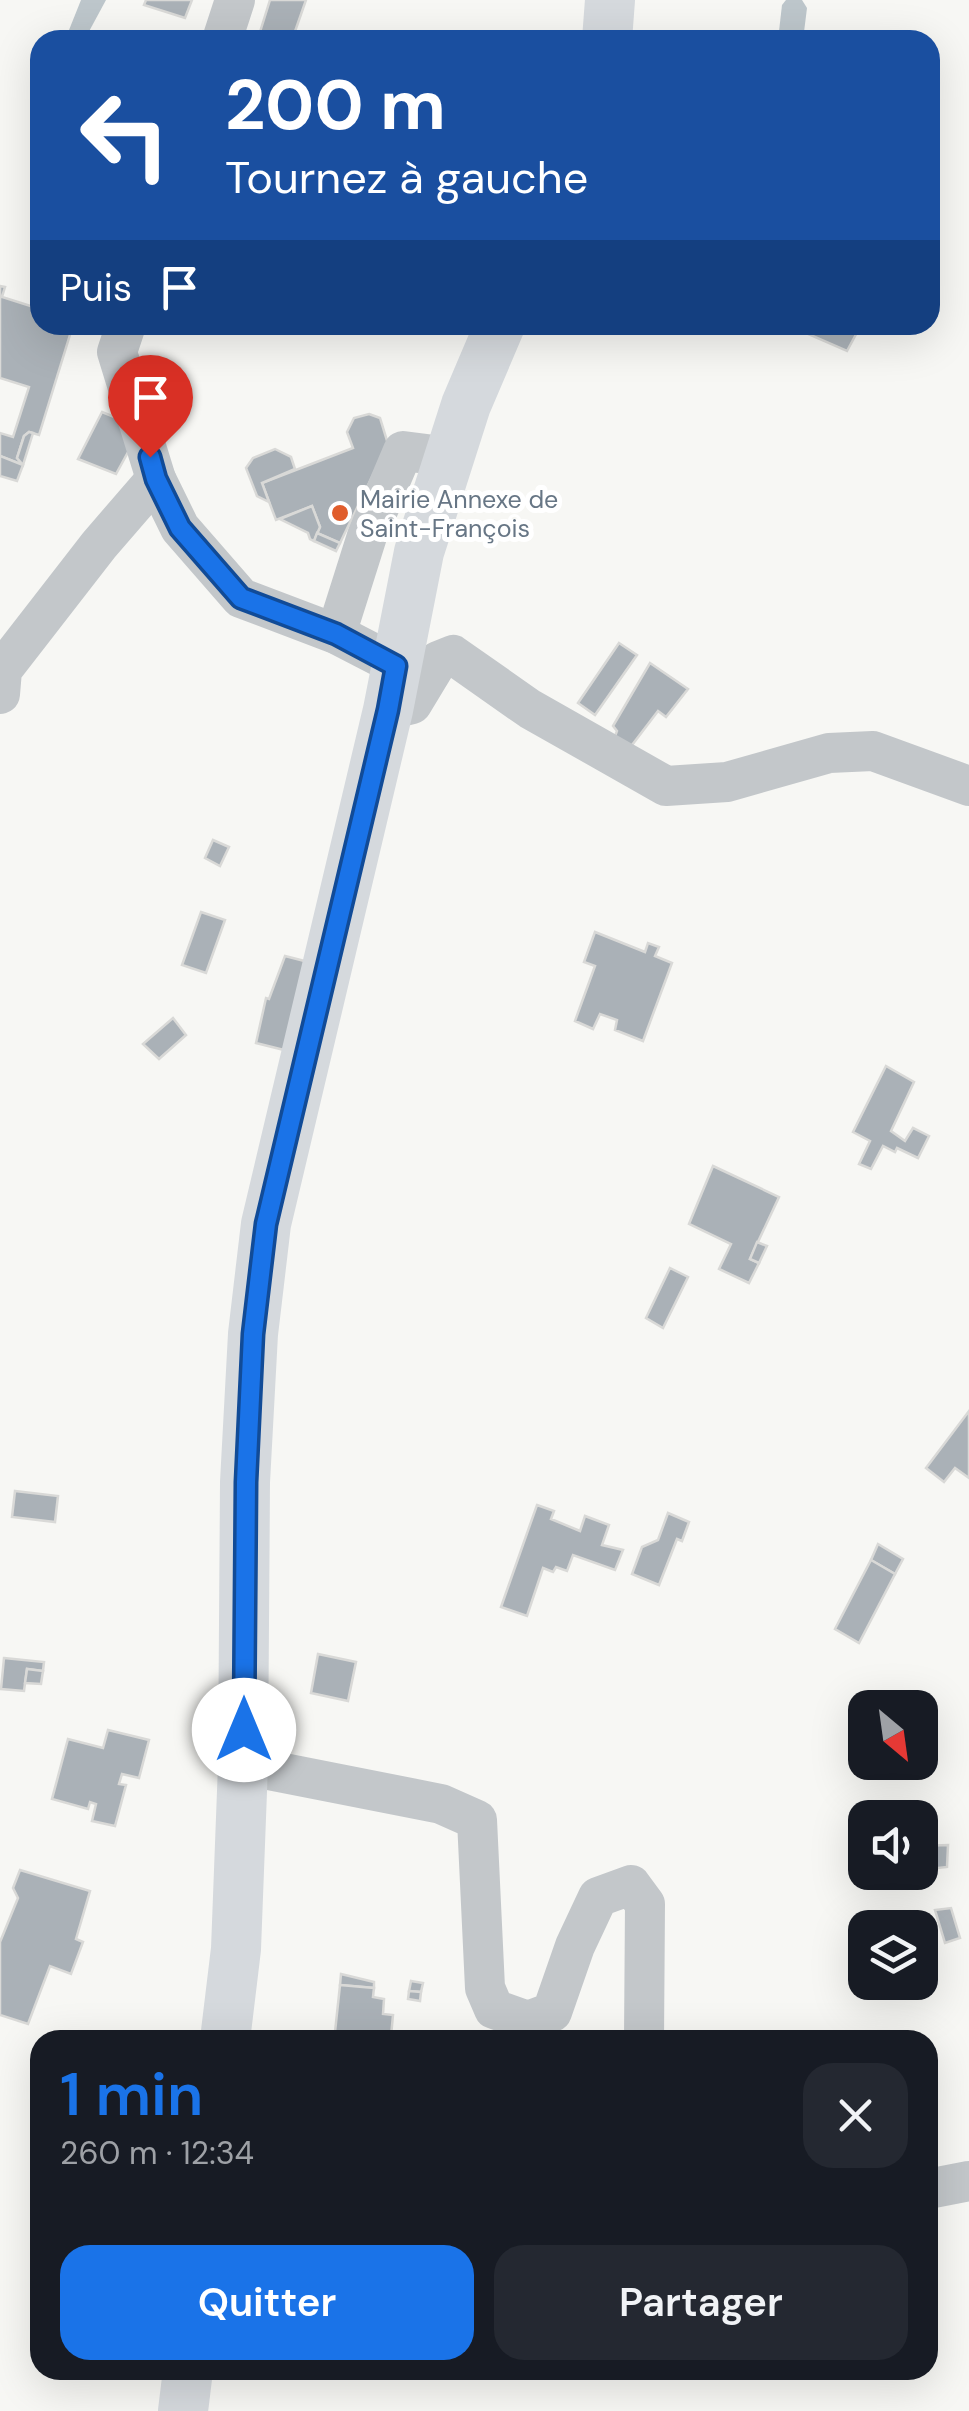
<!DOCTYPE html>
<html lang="fr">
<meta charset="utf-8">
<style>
body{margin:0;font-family:"DM Sans",sans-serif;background:#242831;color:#f1f3f6;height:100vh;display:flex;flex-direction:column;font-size:38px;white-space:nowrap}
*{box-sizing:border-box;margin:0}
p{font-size:32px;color:#9ea1a6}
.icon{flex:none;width:55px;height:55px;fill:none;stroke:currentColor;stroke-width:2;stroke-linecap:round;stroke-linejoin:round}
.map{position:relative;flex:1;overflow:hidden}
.drawer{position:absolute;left:30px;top:2030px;width:908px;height:350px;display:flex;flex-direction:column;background:#171b24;border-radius:30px;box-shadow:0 10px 40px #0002}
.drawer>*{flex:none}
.banner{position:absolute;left:30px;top:30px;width:910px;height:305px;border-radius:30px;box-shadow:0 10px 40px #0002;background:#1a4fa0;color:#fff;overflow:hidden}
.needle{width:65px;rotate:151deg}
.controls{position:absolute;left:848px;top:1690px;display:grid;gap:20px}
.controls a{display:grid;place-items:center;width:90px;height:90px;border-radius:20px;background:#171b24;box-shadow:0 10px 40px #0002;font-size:50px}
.pin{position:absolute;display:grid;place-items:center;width:85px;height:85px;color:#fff;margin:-102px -42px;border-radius:50% 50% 50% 0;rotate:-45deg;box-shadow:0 0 10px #0007}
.pin .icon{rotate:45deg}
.me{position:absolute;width:110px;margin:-55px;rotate:0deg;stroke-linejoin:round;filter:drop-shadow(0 0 8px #0008)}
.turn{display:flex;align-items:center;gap:35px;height:210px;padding:0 30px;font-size:45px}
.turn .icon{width:130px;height:130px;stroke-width:2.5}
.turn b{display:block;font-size:70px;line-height:85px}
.then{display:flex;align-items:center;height:95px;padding:0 30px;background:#0003;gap:20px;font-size:38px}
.round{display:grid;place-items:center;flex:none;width:105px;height:105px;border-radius:30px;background:#242831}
.summary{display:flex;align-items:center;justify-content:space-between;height:170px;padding:0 30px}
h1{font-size:60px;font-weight:600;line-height:75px;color:#1a73e8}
.primary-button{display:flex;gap:20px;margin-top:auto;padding:20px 30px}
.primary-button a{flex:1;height:115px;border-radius:30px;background:#1a73e8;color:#fff;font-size:40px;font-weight:600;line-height:115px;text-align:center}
.primary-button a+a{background:#242831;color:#f1f3f6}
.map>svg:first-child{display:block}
.water{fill:#bdc6cb}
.building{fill:#aab1b7;stroke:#d9d9d7;stroke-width:2.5}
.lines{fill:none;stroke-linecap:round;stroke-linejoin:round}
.minor{stroke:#c3c7ca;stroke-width:40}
.major{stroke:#d5d9dd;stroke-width:50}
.route-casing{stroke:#114b97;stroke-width:25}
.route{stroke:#1a73e8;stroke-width:18}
.poi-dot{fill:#e05d2c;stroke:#fff;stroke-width:4}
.labels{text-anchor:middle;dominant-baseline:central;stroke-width:10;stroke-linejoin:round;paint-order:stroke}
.poi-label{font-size:25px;fill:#677685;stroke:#fff;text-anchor:start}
</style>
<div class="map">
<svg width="969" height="2411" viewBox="0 0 969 2411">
<rect width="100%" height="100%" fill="#f7f7f4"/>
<g class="water">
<path d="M81,0H106L86,37L69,30Z"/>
<path d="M786,0H802L807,8L803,40H778L782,5Z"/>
</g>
<g class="building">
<path d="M146,0H192L185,18L144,5Z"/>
<path d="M270,0H306L292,40L260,32Z"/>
<path d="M0,286L5,287L2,297L40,309V325H73L39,435L29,432L24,436L17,458L23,465L0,456V433L13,437L29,387L0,378Z"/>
<path d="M813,325H861L847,351L808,334Z"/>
<path d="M102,412L129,423L133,443L116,474L78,459Z"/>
<path d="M369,414L380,418L388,444L340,543L317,533L320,527L312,506L276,520L262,483L353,448L347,432L354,418Z"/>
<path d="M29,432L33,433L23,465L17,458L24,436Z"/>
<path d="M275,449L291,457L295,469L262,483L269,502L257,496L246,468L253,458Z"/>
<path d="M0,456L23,465L17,481L0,476Z"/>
<path d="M312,506L320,527L314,541L310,539L308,533L280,519Z"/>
<path d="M317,533L340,543L336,551L314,541Z"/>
<path d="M619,643L637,655L595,715L578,703Z"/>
<path d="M650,663L688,689L666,717L658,711L629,749L614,739L617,731L613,726Z"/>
<path d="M213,840L229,847L220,866L205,858Z"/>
<path d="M201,912L225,920L206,973L182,965Z"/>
<path d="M595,932L645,952L648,943L659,947L655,956L672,963L643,1041L615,1030L617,1020L600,1014L593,1029L575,1021L595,966L584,962Z"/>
<path d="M285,956L316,964L288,1051L256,1043L266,998L269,999Z"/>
<path d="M173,1018L186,1035L159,1059L143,1044Z"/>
<path d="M886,1066L914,1082L891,1131L905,1141L913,1128L929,1136L918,1158L897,1148L895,1152L883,1146L871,1169L859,1164L870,1141L853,1132Z"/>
<path d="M713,1166L779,1197L750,1259L759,1263L749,1283L719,1269L731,1244L689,1224Z"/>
<path d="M757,1242L767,1246L759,1263L750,1259Z"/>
<path d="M670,1268L688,1277L663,1328L646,1318Z"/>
<path d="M969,1411V1478L955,1468L944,1482L926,1468Z"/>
<path d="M15,1491L58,1496L55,1522L12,1517Z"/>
<path d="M537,1505L554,1511L551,1519L580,1531L585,1516L609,1525L602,1545L623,1550L615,1570L573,1555L567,1571L556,1567L553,1572L543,1568L527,1616L501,1607Z"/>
<path d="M668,1513L689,1522L682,1541L677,1539L659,1585L632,1574L642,1547L658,1540Z"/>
<path d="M878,1544L903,1559L895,1574L871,1560Z"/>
<path d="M871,1560L895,1574L859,1643L835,1629Z"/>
<path d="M318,1654L356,1662L348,1701L311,1693Z"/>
<path d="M4,1658L44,1662L43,1671L27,1669L24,1691L1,1689Z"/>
<path d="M27,1669L43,1671L41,1684L25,1683Z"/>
<path d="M108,1730L149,1740L139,1778L122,1774L119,1784L126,1785L115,1826L92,1821L96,1804L90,1802L88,1809L52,1799L68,1739L103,1748Z"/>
<path d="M948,1845L947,1867L920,1870V1846Z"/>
<path d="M20,1870L90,1891L76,1939L83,1942L71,1974L50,1966L28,2024L0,2015V1942L18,1898L13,1888Z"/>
<path d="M884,1872H905L904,1883L882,1885Z"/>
<path d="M951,1908L960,1938L945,1943L935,1910Z"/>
<path d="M341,1974L374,1982V1988L340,1985Z"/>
<path d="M411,1981L423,1983L421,1992L409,1991Z"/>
<path d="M340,1985L374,1988L373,1997L384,1999L383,2014L393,2015L391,2036L335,2032Z"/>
<path d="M409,1991L421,1992L420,2001L408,1999Z"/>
</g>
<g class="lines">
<g class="minor">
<path d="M222,40L235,0"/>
<path d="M126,325L117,352L156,479L180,528L241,598L336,634L396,665"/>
<path d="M336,634L367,536L403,451L450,457"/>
<path d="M0,694L2,670L99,545L156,479"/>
<path d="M388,710L412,704L438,661L453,655L530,709L666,786L727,782L829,753L873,751L969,786"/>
<path d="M243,1765L441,1804L477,1820L485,1988L494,2009L528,2021L552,2012L575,1946L598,1897L631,1885L645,1904L644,2040"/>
<path d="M928,2189L969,2181"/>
</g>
<g class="major">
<path d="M607,40L610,0"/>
<path d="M225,2040L236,1949L243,1765L245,1482L253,1334L266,1224L388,710L419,552L466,405L500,325"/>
<path d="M183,2411L188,2370"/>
</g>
</g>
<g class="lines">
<defs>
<path id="route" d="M150,457L156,479L180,528L241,598L336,634L396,666L388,710L266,1224L253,1334L246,1482L244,1730"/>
</defs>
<use href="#route" class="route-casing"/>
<use href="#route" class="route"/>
</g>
<circle class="poi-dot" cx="340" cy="513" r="10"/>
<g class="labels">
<g class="poi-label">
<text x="360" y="499">Mairie Annexe de<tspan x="360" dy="29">Saint-François</tspan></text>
</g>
</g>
</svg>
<div class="controls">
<a><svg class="needle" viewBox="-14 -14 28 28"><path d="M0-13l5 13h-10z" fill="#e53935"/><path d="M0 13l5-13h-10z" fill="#9ea1a6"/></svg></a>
<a><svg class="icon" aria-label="sound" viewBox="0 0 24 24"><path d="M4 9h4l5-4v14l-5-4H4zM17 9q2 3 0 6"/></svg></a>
<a><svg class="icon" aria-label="layers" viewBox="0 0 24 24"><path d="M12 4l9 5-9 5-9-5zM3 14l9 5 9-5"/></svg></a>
</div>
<div class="pin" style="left:150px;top:457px;background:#d93025"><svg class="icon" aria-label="arrive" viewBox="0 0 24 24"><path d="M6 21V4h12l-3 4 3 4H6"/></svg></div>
<svg class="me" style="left:244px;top:1730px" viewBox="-20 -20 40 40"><circle r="19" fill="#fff"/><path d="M0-13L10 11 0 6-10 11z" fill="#1a73e8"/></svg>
<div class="banner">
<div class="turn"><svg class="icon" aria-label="left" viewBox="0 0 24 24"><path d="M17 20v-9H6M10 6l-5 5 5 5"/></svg><div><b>200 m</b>Tournez à gauche</div></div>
<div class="then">Puis<svg class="icon" aria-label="arrive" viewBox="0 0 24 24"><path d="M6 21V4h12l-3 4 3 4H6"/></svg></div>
</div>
<section class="drawer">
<div class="summary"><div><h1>1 min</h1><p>260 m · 12:34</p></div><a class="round"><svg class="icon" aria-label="close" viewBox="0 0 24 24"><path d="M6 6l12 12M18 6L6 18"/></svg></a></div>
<div class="primary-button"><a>Quitter</a><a>Partager</a></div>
</section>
</div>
